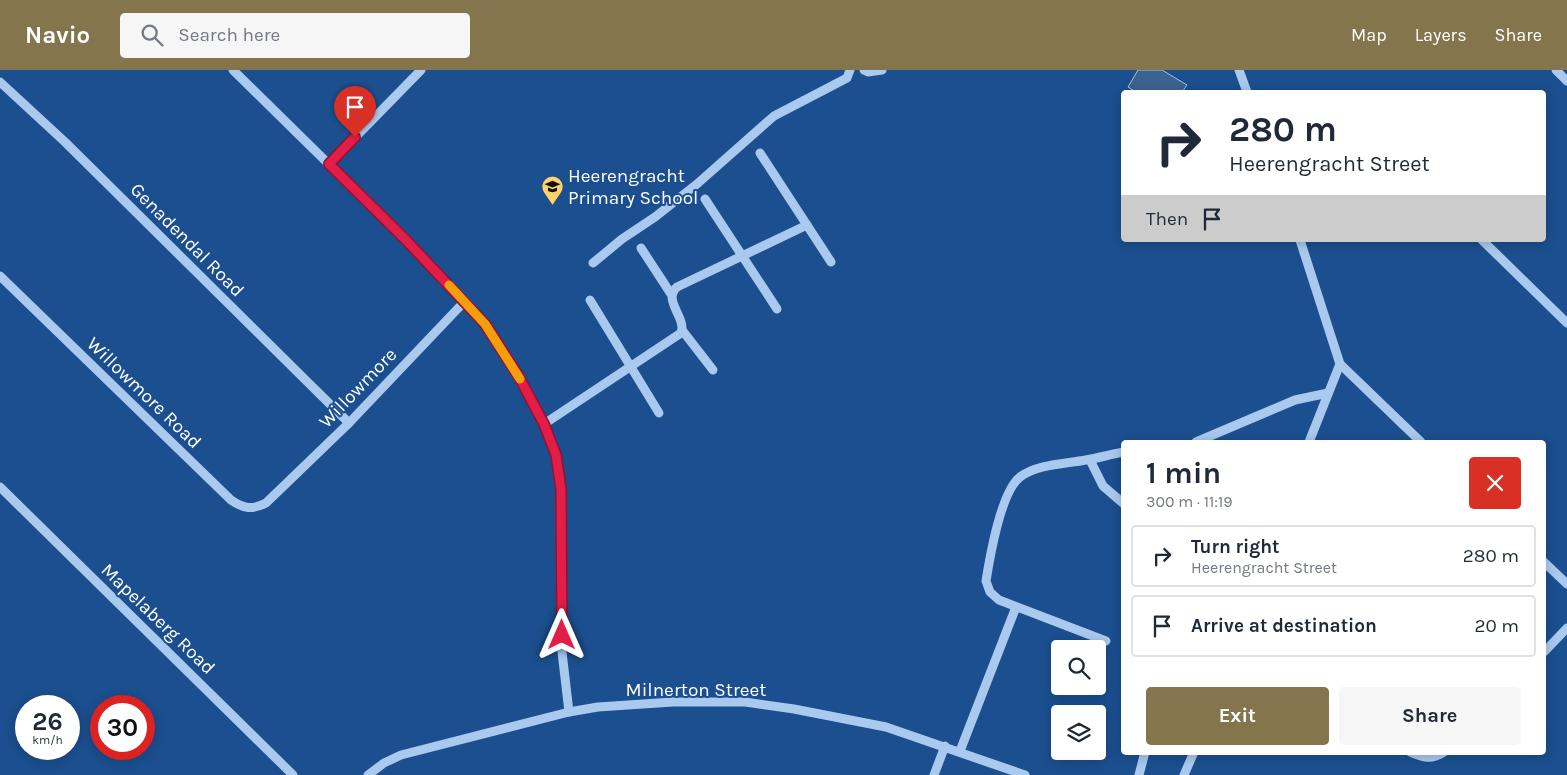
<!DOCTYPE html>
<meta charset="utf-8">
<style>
body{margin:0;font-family:Karla,sans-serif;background:#f6f6f7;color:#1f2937;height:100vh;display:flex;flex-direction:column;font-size:19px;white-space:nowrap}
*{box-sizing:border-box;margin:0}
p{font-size:16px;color:#747a83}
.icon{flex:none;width:28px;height:28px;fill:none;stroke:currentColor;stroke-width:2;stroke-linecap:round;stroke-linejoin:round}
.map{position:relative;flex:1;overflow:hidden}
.side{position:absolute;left:1121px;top:370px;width:425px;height:315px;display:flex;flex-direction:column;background:#fff;border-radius:5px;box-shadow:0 2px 12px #0003}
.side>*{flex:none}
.guide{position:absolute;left:1121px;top:20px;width:425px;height:152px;border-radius:5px;box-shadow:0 2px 12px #0003;background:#fff;color:#1f2937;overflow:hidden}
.fabs{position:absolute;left:1051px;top:570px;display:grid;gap:10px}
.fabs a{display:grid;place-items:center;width:55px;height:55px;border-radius:5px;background:#fff;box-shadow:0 2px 12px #0003;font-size:25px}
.speed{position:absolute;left:15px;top:625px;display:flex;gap:10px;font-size:25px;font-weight:700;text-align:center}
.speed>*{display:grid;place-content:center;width:65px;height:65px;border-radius:50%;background:#fff;box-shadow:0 2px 12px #0003;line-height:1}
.speed small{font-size:12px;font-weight:400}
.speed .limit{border:8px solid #d22;background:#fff;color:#111}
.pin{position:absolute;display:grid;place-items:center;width:42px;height:42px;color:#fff;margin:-51px -21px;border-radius:50% 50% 50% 0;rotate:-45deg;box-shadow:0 0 5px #0007}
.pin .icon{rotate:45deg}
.me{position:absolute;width:55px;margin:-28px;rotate:0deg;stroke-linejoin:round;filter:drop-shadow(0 0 4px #0008)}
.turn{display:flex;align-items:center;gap:18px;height:105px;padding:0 25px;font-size:22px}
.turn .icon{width:65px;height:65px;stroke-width:2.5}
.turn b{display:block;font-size:35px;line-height:42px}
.then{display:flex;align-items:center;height:48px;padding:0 25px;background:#0003;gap:10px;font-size:19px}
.round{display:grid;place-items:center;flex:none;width:52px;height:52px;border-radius:5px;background:#f6f6f7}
.headline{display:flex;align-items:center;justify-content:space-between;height:85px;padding:0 25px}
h1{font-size:30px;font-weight:700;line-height:38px}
.action{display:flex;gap:10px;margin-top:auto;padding:10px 25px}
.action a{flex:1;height:58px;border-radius:5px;background:#84754c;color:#fff;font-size:20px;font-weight:700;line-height:58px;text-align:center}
.action a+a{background:#f6f6f7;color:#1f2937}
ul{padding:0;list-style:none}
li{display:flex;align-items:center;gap:15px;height:62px;margin:0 10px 8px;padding:0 15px;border:2px solid #e0e1e3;border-radius:5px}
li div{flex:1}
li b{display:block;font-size:19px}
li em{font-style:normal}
header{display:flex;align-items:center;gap:30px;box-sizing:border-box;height:70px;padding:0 25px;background:#84754c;color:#fff}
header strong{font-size:24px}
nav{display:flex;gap:28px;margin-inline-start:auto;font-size:18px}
.search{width:350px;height:45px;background:#f6f6f7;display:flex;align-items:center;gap:12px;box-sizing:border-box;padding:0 18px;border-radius:5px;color:#747a83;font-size:19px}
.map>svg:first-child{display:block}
.water{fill:#3c6290;stroke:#9cc4f0}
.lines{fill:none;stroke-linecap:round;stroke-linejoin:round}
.minor{stroke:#a9c9ee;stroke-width:9}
.route-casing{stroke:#92132f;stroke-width:12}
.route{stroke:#e11d48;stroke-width:9}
.slow{stroke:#f59e0b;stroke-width:9}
.labels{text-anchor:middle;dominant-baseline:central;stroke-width:4;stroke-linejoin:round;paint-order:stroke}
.poi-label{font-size:19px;fill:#fff;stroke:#1b4f8f;text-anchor:start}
.street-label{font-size:19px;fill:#fff;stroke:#1b4f8f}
</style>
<header>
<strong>Navio</strong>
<div class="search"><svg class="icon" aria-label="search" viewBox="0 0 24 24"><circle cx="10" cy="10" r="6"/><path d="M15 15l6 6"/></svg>Search here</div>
<nav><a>Map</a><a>Layers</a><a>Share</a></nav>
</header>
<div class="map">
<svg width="1567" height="705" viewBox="0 0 1567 705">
<rect width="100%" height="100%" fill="#1b4f8f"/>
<path class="water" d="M1138,0H1162L1187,15L1182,22H1136L1128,17Z"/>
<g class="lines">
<g class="minor">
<path d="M233,0L406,170L465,231L485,254L532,330L549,365L556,385L561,419L562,582L569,642"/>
<path d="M864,0L868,2L882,0"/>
<path d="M1239,0L1247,22"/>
<path d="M1556,0L1567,11"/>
<path d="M0,12L65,72L349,353"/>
<path d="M760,83L831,192"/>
<path d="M329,94L421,0"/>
<path d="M705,129L777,239"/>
<path d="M1300,170L1340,294L1309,372"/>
<path d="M1482,170L1567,253"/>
<path d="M641,178L671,224"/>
<path d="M593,193L622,169L655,147L697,114L774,46L847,8L850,0"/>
<path d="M0,206L231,430C244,439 252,440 266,433L349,353L465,231"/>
<path d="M590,230L659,343"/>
<path d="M682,260L713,300"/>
<path d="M1340,294L1421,372"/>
<path d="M544,354L681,263C687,248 662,230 677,217L807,155"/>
<path d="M1196,372L1295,330L1328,323"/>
<path d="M1090,390L1103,416L1124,434"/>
<path d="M0,417L293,705"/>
<path d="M1544,492L1567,514"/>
<path d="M1106,571L999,530L990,522L986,511C990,486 1001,422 1020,407C1038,394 1065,394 1086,390C1099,388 1111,384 1124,382"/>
<path d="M1544,582L1567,558"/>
<path d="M960,681L1016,537"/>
<path d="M1410,682C1423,688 1432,690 1444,682"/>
<path d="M368,705L384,693L401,685L569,642L598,637L673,632H745L794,639L886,657L1025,705"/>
<path d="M934,705L945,676"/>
<path d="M1139,705L1145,682"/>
<path d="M1184,705L1194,682"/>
</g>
</g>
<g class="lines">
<defs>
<path id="route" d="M355,67L329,94L406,170L485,254L519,307L544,354L556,385L561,419L562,565"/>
</defs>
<use href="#route" class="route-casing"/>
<use href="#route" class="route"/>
<path class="slow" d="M449,215L485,254L520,309"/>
</g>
<defs>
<symbol id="school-pin" viewBox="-11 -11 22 30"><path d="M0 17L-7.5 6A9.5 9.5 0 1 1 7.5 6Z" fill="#ffd166" stroke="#1b4f8f"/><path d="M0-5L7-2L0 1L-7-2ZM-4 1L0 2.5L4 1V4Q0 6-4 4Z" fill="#111"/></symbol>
</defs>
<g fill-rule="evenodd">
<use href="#school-pin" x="540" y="104" width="25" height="34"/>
</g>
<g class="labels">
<g class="poi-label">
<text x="568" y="106">Heerengracht<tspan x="568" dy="22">Primary School</tspan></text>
</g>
<g class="street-label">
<text transform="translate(187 170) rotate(45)">Genadendal Road</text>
<text transform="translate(358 318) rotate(-46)">Willowmore</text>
<text transform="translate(144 323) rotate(44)">Willowmore Road</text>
<text transform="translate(158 549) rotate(44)">Mapelaberg Road</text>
<text x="696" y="620">Milnerton Street</text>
</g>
</g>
</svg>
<div class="fabs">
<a><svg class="icon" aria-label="search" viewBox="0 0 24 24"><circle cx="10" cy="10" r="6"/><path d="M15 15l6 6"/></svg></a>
<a><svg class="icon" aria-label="layers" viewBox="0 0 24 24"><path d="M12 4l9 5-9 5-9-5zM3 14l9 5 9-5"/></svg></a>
</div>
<div class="speed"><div>26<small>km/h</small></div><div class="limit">30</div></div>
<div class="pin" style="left:355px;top:67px;background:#d93025"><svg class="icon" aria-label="arrive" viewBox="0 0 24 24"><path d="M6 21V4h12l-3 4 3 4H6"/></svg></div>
<svg class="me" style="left:562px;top:565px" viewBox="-20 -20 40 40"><path d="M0-17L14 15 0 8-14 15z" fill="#e11d48" stroke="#fff" stroke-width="4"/></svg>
<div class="guide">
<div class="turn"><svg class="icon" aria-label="right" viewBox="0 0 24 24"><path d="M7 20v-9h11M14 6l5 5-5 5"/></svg><div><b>280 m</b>Heerengracht Street</div></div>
<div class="then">Then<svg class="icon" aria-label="arrive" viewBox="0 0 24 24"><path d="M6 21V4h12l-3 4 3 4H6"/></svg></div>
</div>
<section class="side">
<div class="headline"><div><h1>1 min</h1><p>300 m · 11:19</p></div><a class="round" style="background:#d93025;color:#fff"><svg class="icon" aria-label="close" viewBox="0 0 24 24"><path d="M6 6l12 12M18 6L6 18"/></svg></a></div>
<ul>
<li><svg class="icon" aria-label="right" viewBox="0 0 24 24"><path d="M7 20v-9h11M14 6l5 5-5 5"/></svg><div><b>Turn right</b><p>Heerengracht Street</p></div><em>280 m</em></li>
<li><svg class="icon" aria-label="arrive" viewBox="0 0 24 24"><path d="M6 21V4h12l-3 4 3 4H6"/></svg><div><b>Arrive at destination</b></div><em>20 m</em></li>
</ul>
<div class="action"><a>Exit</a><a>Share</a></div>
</section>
</div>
